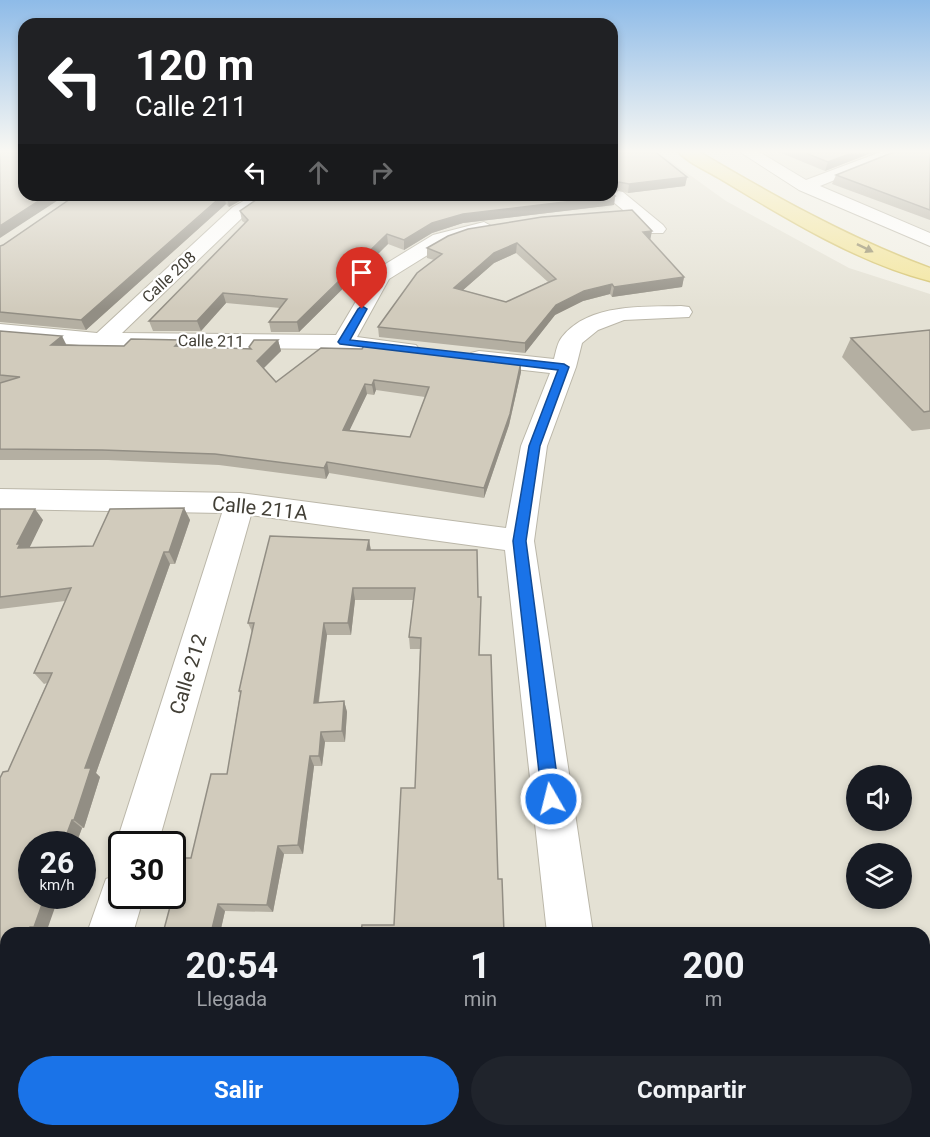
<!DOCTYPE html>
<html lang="es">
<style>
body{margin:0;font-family:Roboto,sans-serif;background:#20242c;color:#f1f3f6;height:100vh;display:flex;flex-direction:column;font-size:22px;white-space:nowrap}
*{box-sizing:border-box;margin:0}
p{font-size:20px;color:#9ea1a6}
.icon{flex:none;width:33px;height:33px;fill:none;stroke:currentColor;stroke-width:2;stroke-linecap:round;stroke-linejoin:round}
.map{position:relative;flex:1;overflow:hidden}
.sheet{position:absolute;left:0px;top:927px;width:930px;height:210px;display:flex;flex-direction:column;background:#171b24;border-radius:18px 18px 0 0;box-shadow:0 3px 9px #0003}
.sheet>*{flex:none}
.top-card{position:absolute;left:18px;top:18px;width:600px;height:183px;border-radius:18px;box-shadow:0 3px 9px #0003;background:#202124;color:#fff;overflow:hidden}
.tools{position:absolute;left:846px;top:765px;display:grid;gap:12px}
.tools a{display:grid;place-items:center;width:66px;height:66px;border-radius:50%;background:#171b24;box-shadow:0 3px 9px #0003;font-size:30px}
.speed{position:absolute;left:18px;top:831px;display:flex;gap:12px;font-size:30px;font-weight:700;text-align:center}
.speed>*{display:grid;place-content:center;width:78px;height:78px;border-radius:50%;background:#171b24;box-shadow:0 3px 9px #0003;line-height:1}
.speed small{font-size:15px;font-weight:400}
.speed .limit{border:3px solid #111;border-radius:9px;background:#fff;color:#111}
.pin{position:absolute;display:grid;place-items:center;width:51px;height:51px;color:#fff;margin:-62px -26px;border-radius:50% 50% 50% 0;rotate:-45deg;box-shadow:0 0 6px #0007}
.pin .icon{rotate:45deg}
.me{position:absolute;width:66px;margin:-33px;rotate:352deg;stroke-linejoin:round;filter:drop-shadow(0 0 4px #0008)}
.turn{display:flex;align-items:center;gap:21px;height:126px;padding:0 18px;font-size:27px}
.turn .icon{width:78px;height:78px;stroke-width:2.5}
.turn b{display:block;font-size:42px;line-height:51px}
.lanes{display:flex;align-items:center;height:57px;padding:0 18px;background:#0003;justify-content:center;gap:30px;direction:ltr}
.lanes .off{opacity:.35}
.eta{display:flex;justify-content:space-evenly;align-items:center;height:102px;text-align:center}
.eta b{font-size:36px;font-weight:700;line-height:42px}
.action{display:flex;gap:12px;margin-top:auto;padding:12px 18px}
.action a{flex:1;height:69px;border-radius:36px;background:#1a73e8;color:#fff;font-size:24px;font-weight:700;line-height:69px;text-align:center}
.action a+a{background:#20242c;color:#f1f3f6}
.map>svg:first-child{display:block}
.residential{fill:#e4e1d4;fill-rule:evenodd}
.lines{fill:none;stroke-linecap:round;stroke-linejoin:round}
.minor-casing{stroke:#bbb7a9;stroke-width:2}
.primary-casing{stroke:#d6c46e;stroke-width:3}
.minor{fill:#fff;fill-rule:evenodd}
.primary{fill:#f3e59c;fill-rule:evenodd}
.wall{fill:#b4afa2;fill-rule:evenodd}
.shaded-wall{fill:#928e84}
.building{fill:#d1cbbc;stroke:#928e84;stroke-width:1.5;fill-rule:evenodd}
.oneway{fill:#928a64}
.route{fill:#1a73e8;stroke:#114b97;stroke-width:1.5}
.labels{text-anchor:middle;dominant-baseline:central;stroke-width:4.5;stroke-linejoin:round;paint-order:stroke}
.far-street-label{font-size:16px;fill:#423f36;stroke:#fff}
.street-label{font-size:20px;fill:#423f36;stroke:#fff}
</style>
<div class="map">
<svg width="930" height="1137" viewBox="0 0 930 1137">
<rect width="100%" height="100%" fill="#f1efe5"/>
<g class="residential">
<path d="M0,150L24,195H612V150H655L726,201L849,268L930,294V1137H0ZM856,776H902V820H856ZM32,844H82V896H32ZM122,844H172V896H122ZM856,854H902V898H856ZM6,933H924V1131H6Z"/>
<path d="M753,150H930V238L810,182Z"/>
</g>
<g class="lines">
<defs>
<g id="minor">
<path d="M737,150H756L806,180L886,150H908L820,186L930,233V246L799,190Z"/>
<path d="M612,187L618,188L663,225L666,229L663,233H651L606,196L612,195Z"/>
<path d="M254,195H275L245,215L122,333L336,335L374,271L433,235L484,222L493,227L490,231L447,243L389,279L357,337L416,345L420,350L416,355L408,357L343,349L102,347L0,338V324L97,333L233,207Z"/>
<path d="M681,306L689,307L692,312L689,317L624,320L598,330L582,343L576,367L547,446L534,541L593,933H547L505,550L251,515L158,844H122V857L116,844L222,513L0,509V489L240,493L506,528L521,446L550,373L479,365L471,363L467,358L471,353L479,351L554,359C556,352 557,343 562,337C589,303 643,307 681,306Z"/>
<path d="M122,873V896H144L133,933H87L106,879Z"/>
<path d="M36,1131H90L89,1137H35Z"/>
<path d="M582,1131H636L639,1137H585Z"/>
</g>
<path id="primary" d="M677,150H696C772,195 848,238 930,268V281C858,263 782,216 719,178C706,170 686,162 677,150Z"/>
</defs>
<use href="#minor" class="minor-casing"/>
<use href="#primary" class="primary-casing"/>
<use href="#minor" class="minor"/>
<use href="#primary" class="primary"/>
</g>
<g class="wall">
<path d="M612,150L687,177L685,186L628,193L618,191L614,194L615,196L614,205L463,223L432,233L404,250L388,244L299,332H271L269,322L280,308L226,303L201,331H153L149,321L245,223L242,221L240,211Z"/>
<path d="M774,150H879L825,171Z"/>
<path d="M930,153V220L832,184L836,175Z"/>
<path d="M76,195H250L229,207L226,204L86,330L0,322V246L3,245Z"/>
<path d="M448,236L650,240L684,277L682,287L612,297L610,294L583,301L555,315L525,353L379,337L378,327L434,260L427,258V248ZM516,253L548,282L506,302L463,290L494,263Z"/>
<path d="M930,330V429L912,431L842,357L851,338Z"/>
<path d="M0,331L67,346H124L181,340L183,347L250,349L249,347L278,340L281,351L263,368L276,382L521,372L509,425L484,498L329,473L326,479L219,465L108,460H0ZM376,390L425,397L410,437L349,430L367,394L374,395Z"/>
<path d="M184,508L190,520L175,564H170L96,773L100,777L84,828H82L76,844H32L46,933H6V1034L0,1050L8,771L47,683L44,684L34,673L65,601L0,609V509L43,520L29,547L93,546Z"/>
<path d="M369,540L371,550H477L394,925L415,788L420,649H410L409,637L413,600H355L351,635H327L319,702L344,701L347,712L345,742H325L322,766H314L303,854H284L273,912L225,911L220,933H163L191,858L227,774L240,694L239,691L252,632L248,623Z"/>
</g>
<g class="shaded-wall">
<path d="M860,150H879L825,171L828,162Z"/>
<path d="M687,177L685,186L628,193L629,184Z"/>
<path d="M619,182L618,191L612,195V187Z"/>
<path d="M48,195H66L0,238V226Z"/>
<path d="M224,195L226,204L86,330L81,320Z"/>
<path d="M232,195H250L229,207L227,198Z"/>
<path d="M615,196L614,205L463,223L432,233L404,250V240L432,223L463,214Z"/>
<path d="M652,231L650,241L643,232Z"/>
<path d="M387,234L388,244L299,332L297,322Z"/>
<path d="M517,243L516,253L494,263L454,298V288L494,253Z"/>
<path d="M684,277L682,287L612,297L614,287Z"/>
<path d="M612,284L610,294L583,301L555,315L525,353V343L556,305L584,291Z"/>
<path d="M223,293L226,303L201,331L197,321Z"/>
<path d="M62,336L67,346L51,345Z"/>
<path d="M181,340L184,350L175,346Z"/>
<path d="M278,340L281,351L260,372L257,361Z"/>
<path d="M521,362V372L509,425L484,498V488Z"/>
<path d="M374,380L376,390L374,395L372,385Z"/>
<path d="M365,384L367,394L345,440L343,430Z"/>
<path d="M327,462L329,473L326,479L324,468Z"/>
<path d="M184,508L190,520L175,564L169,552Z"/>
<path d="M35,509L43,520L27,553L18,548L17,544Z"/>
<path d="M369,540L371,552L367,550Z"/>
<path d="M164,552L170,564L96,773L100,777L84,828L74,820L85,768Z"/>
<path d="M353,588L355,600L351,635L348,623Z"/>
<path d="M324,623L327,635L317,713L314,703Z"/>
<path d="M344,701L347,712L345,742L342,731Z"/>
<path d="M321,732L325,742L322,766L319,756Z"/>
<path d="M310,756L314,766L303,854L298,845Z"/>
<path d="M72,820L82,828L76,844H63Z"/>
<path d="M278,846L284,854L273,912L267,905Z"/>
<path d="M45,896H59L46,933L34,927Z"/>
<path d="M218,904L225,911L220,933H211Z"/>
<path d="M30,927L42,933H28Z"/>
<path d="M6,991V1034L0,1050V1007Z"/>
<path d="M271,1131H278V1137H272Z"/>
</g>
<g class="building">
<path d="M0,150H24V195H48L0,226Z"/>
<path d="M612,150H653L687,177L629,184L619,182L612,187Z"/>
<path d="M798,150H860L828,162Z"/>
<path d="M899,150H922L930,153V210L836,175Z"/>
<path d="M612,192L615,196L463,214L432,223L404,240L387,234L297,322H269L287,299L223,293L197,321H149L248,220L240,211L263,195H612Z"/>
<path d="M76,195H223L81,320L0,312V246L3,245Z"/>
<path d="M224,195H232L227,198Z"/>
<path d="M632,210L652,231L643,232L684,277L614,287L612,284L584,291L556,305L525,343L378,327L417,273L442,254L427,248L448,236L468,229L542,217ZM517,243L556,279L506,302L454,288L494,253Z"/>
<path d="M930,330V411L924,412L851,338Z"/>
<path d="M0,331L62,336L51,345L124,346L131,339L181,340L175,346L251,349L249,347L254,340H278L257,361L276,382L321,348L362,349L365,344L521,362L510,414L484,488L327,462L324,468L215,454L102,450L0,449V383L20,377L0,375ZM374,380L429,387L410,437L343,430L365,384L372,385Z"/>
<path d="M184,508L169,552H164L85,768H91L74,820H72L63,844H32V896H45L34,927H30L28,933H6V991L0,1007V778L3,772L8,771L52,673H34L71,588L0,597V509H35L17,544H20L18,548L93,546L110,509Z"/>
<path d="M270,536L369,540L367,550H477L478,597H481L479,655H491L498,879H502L504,933H361L362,925H394L401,788H415L421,638L409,637L415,588H353L348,623H324L314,703L344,701L342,731L321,732L319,756H310L298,845L278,846L267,905L218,904L211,933H163L183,858H191L211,774H227L241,691H239L254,623H248Z"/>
<path d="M150,1131H271L272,1137H150Z"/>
<path d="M364,1131H540L541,1137H365Z"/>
</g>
<defs><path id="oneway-solid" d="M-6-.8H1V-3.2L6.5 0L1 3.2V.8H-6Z" transform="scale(1.5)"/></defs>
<use class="oneway" href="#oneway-solid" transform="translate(865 248) rotate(26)"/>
<linearGradient id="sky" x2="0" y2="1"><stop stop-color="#8ebbe8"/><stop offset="0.49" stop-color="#f9f8f3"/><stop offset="1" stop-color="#f9f8f3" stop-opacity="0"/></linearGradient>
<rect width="930" height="309" fill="url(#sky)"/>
<path class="route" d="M362,306L367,309L350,340L564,364L569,367L540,446L526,541L560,799L557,805L551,808L545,805L542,799L513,541L529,446L558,370L340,344L338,342L358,309Z"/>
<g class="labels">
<g class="far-street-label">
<text transform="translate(169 277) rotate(-43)">Calle 208</text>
<text transform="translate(211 341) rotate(1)">Calle 211</text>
</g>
<g class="street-label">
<text transform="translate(260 508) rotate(6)">Calle 211A</text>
<text transform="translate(188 674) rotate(-73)">Calle 212</text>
</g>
</g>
</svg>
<div class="tools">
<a><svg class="icon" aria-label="sound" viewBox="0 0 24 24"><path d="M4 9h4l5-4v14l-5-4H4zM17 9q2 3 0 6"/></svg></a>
<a><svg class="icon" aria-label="layers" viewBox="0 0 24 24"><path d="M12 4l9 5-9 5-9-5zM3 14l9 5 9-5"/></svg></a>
</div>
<div class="speed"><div>26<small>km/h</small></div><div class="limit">30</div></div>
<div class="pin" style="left:362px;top:309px;background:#d93025"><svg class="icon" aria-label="arrive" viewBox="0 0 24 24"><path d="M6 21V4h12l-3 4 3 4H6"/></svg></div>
<svg class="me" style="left:551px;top:799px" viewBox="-20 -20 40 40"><circle r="17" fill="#1a73e8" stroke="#fff" stroke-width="3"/><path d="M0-11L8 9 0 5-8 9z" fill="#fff"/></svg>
<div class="top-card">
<div class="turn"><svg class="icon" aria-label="left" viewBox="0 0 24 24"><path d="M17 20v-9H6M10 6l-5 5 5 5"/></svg><div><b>120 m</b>Calle 211</div></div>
<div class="lanes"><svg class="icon" aria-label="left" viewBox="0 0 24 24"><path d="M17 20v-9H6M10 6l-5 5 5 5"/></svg><svg class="icon off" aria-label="ahead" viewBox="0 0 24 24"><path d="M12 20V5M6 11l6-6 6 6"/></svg><svg class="icon off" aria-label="right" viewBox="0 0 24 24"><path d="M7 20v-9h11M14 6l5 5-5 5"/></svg></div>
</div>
<section class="sheet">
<div class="eta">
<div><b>20:54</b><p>Llegada</p></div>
<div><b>1</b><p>min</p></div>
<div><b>200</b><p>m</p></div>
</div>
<div class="action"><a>Salir</a><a>Compartir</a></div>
</section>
</div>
